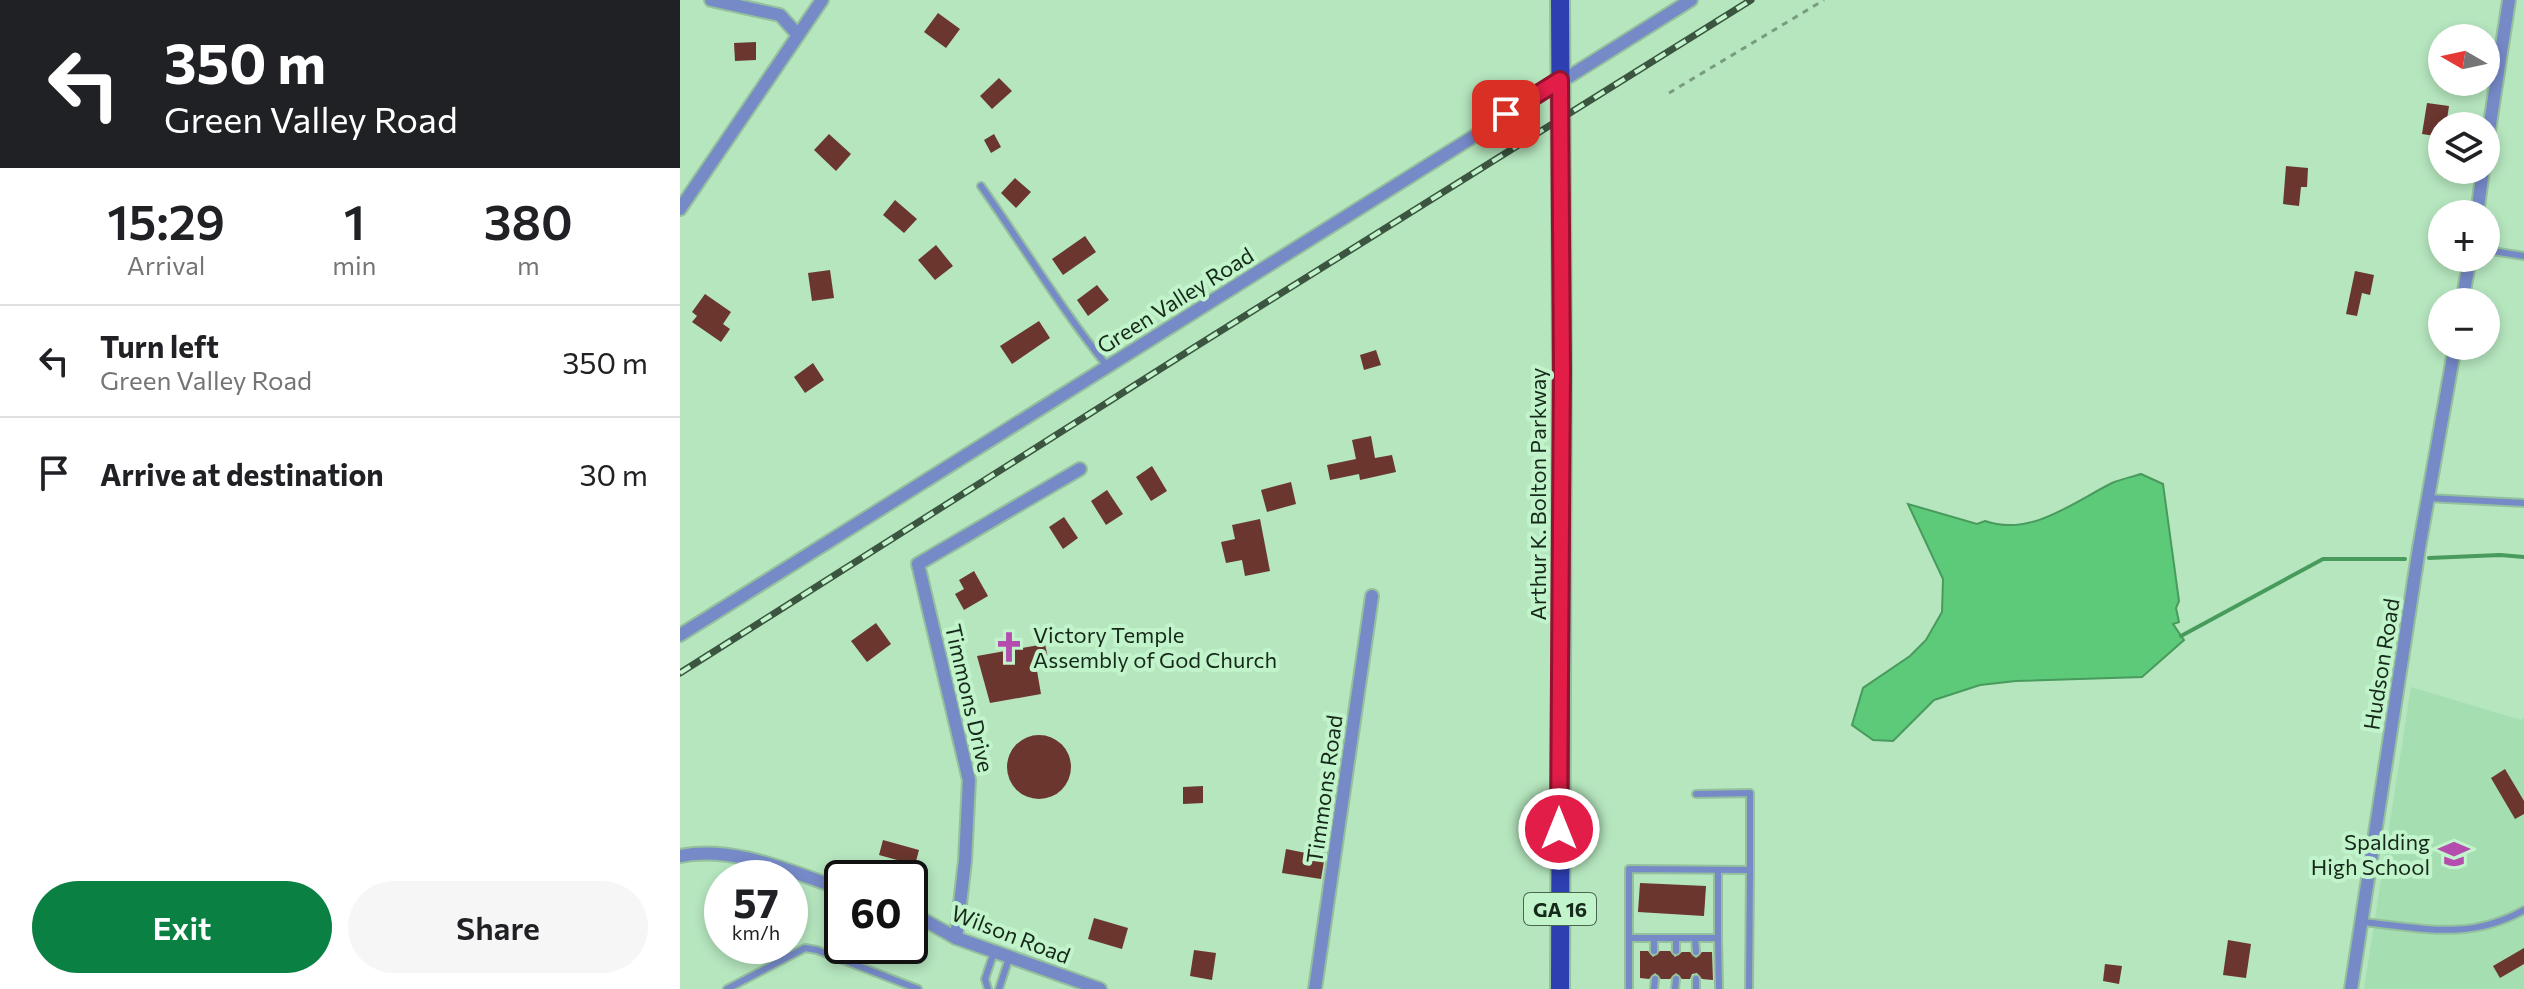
<!DOCTYPE html>
<meta charset="utf-8">
<style>
body{margin:0;font-family:Commissioner,sans-serif;background:#f6f6f6;color:#202124;height:100vh;display:flex;flex-direction:column;font-size:30px;white-space:nowrap}
*{box-sizing:border-box;margin:0}
p{font-size:26px;color:#757577}
.icon{flex:none;width:44px;height:44px;fill:none;stroke:currentColor;stroke-width:2;stroke-linecap:round;stroke-linejoin:round}
.map{position:relative;flex:1;overflow:hidden}
.drawer{display:flex;flex-direction:column;background:#fff;width:680px}
.drawer>*{flex:none}
.guide{background:#202124;color:#fff;overflow:hidden}
.needle{width:52px;rotate:279deg}
.controls{position:absolute;left:1748px;top:24px;display:grid;gap:16px}
.controls a{display:grid;place-items:center;width:72px;height:72px;border-radius:50%;background:#fff;box-shadow:0 4px 12px #0003;font-size:40px}
.speed{position:absolute;left:24px;top:860px;display:flex;gap:16px;font-size:40px;font-weight:700;text-align:center}
.speed>*{display:grid;place-content:center;width:104px;height:104px;border-radius:50%;background:#fff;box-shadow:0 4px 12px #0003;line-height:1}
.speed small{font-size:20px;font-weight:400}
.speed .limit{border:4px solid #111;border-radius:12px;background:#fff;color:#111}
.pin{position:absolute;display:grid;place-items:center;width:68px;height:68px;color:#fff;margin:-34px;border-radius:16px;box-shadow:0 4px 12px #0006}
.me{position:absolute;width:88px;margin:-44px;rotate:0deg;stroke-linejoin:round;filter:drop-shadow(0 0 6px #0008)}
.turn{display:flex;align-items:center;gap:28px;height:168px;padding:0 32px;font-size:36px}
.turn .icon{width:104px;height:104px;stroke-width:2.5}
.turn b{display:block;font-size:56px;line-height:68px}
.eta{display:flex;justify-content:space-evenly;align-items:center;height:136px;text-align:center}
.eta b{font-size:48px;font-weight:600;line-height:56px}
.primary-button{display:flex;gap:16px;margin-top:auto;padding:16px 32px}
.primary-button a{flex:1;height:92px;border-radius:48px;background:#0b8043;color:#fff;font-size:32px;font-weight:600;line-height:92px;text-align:center}
.primary-button a+a{background:#f6f6f6;color:#202124}
ul{padding:0;list-style:none}
li{display:flex;align-items:center;gap:24px;height:112px;padding:0 32px;border-top:2px solid #e0e0e0}
li div{flex:1}
li b{display:block;font-size:30px}
li em{font-style:normal}
main{display:flex;flex:1;min-height:0}
.map>svg:first-child{display:block}
.built{fill:#a5deb0}
.water{fill:#5dca7a;stroke:#489a5d;stroke-width:2}
.lines{fill:none;stroke-linecap:round;stroke-linejoin:round}
.stream{stroke:#489a5d;stroke-width:4}
.building{fill:#6a362e}
.lane-casing{stroke:#95c09d;stroke-width:10}
.street-casing{stroke:#95c09d;stroke-width:16}
.primary-casing{stroke:#95c09d;stroke-width:22}
.path{stroke:#779c7e;stroke-width:3;stroke-dasharray:6 6;stroke-linecap:butt}
.lane{stroke:#768ac8;stroke-width:6}
.street{stroke:#768ac8;stroke-width:12}
.primary{stroke:#2d3fb1;stroke-width:18}
.rail-casing{stroke:#3b5540;stroke-width:7}
.rail{stroke:#c2f4cb;stroke-width:4;stroke-dasharray:12;stroke-linecap:butt}
.route-casing{stroke:#92132f;stroke-width:20}
.route{stroke:#e11d48;stroke-width:14}
.labels{text-anchor:middle;dominant-baseline:central;stroke-width:8;stroke-linejoin:round;paint-order:stroke}
.shield{fill:#c2f4cb;stroke:#4a664f;stroke-width:2}
.shield-label{font-size:20px;font-weight:bold;fill:#16291a}
.street-label{font-size:22px;fill:#16291a;stroke:#c2f4cb}
.poi-label{font-size:22px;fill:#16291a;stroke:#c2f4cb;text-anchor:start}
</style>
<main>
<section class="drawer">
<div class="guide">
<div class="turn"><svg class="icon" aria-label="left" viewBox="0 0 24 24"><path d="M17 20v-9H6M10 6l-5 5 5 5"/></svg><div><b>350 m</b>Green Valley Road</div></div>
</div>
<div class="eta">
<div><b>15:29</b><p>Arrival</p></div>
<div><b>1</b><p>min</p></div>
<div><b>380</b><p>m</p></div>
</div>
<ul>
<li><svg class="icon" aria-label="left" viewBox="0 0 24 24"><path d="M17 20v-9H6M10 6l-5 5 5 5"/></svg><div><b>Turn left</b><p>Green Valley Road</p></div><em>350 m</em></li>
<li><svg class="icon" aria-label="arrive" viewBox="0 0 24 24"><path d="M6 21V4h12l-3 4 3 4H6"/></svg><div><b>Arrive at destination</b></div><em>30 m</em></li>
</ul>
<div class="primary-button"><a>Exit</a><a>Share</a></div>
</section>
<div class="map">
<svg width="1844" height="989" viewBox="0 0 1844 989">
<rect width="100%" height="100%" fill="#b5e6be"/>
<path class="built" d="M1731,687L1841,720L1844,718V989H1684Z"/>
<path class="water" d="M1461,474L1483,484L1499,601L1496,608L1499,622L1493,624L1504,640L1462,677L1336,681L1300,685L1254,700L1213,741L1193,740L1172,725L1183,688L1230,656L1246,640L1262,612L1263,579L1228,504L1297,524L1305,521C1351,537 1392,503 1432,483C1441,479 1452,477 1461,474Z"/>
<g class="lines">
<g class="stream">
<path d="M1749,558L1820,555L1844,557"/>
<path d="M1501,636L1643,559H1725"/>
</g>
</g>
<g class="building">
<path d="M258,13L280,29L266,48L244,32Z"/>
<path d="M76,42V60L55,61L54,43Z"/>
<path d="M319,78L332,91L312,109L300,96Z"/>
<path d="M1747,103L1769,106L1766,126H1762V137L1742,134Z"/>
<path d="M149,134L171,154L156,171L134,150Z"/>
<path d="M314,134L321,147L311,153L304,140Z"/>
<path d="M1606,166L1628,168L1627,187H1621L1619,206L1603,204Z"/>
<path d="M335,178L351,192L336,208L321,193Z"/>
<path d="M215,200L237,219L224,233L203,215Z"/>
<path d="M405,236L416,252L383,275L372,259Z"/>
<path d="M256,245L273,266L255,280L238,260Z"/>
<path d="M150,270L154,298L132,301L128,273Z"/>
<path d="M1675,271L1694,275L1690,295L1682,293L1677,316L1666,314Z"/>
<path d="M417,285L429,300L408,316L397,300Z"/>
<path d="M25,294L51,312L43,324L50,329L41,342L12,322L17,316L12,312Z"/>
<path d="M359,321L370,338L332,364L320,346Z"/>
<path d="M696,350L701,365L684,370L680,355Z"/>
<path d="M133,363L144,380L125,393L114,377Z"/>
<path d="M691,436L695,458L712,455L716,472L680,480L679,474L650,480L647,465L676,459L672,440Z"/>
<path d="M472,466L487,491L471,501L456,477Z"/>
<path d="M611,482L616,504L587,512L581,490Z"/>
<path d="M427,490L443,514L426,525L411,501Z"/>
<path d="M384,517L398,538L383,549L369,527Z"/>
<path d="M580,519L590,571L565,576L562,560L546,563L541,542L555,539L552,525Z"/>
<path d="M294,571L308,596L284,610L275,594L284,589L279,580Z"/>
<path d="M196,623L211,644L187,662L171,641Z"/>
<path d="M365,644L369,663L356,665L361,694L310,703L297,656Z"/>
<circle cx="359" cy="767" r="32"/>
<path d="M1825,769L1844,801V814L1835,819L1811,778Z"/>
<path d="M523,786V803L503,804V787Z"/>
<path d="M635,829L649,832L641,879L602,873L606,849L631,854Z"/>
<path d="M203,840L239,850L235,865L199,855Z"/>
<path d="M960,883L1026,886L1024,916L958,912Z"/>
<path d="M414,918L448,928L442,949L408,939Z"/>
<path d="M1548,940L1571,944L1566,978L1543,975Z"/>
<path d="M1844,948V964L1820,978L1813,966Z"/>
<path d="M514,950L536,953L532,980L510,976Z"/>
<path d="M960,951H968L973,957L980,951H990L995,957L1002,952H1010L1016,958L1022,952H1032L1033,980L1022,979L1017,973L1012,974L1010,979H1002L996,973L990,979H981L975,973L969,979L960,978Z"/>
<path d="M1425,964L1442,966L1439,984L1423,981Z"/>
</g>
<g class="lines">
<defs>
<g id="lane">
<path d="M301,186C344,247 381,309 427,366"/>
<path d="M1806,250L1844,256"/>
<path d="M1748,498L1844,503"/>
<path d="M1016,794L1070,793V870"/>
<path d="M1682,922C1743,928 1788,941 1844,910"/>
<path d="M949,938H1038V870"/>
<path d="M996,938V951"/>
<path d="M1015,938L1016,952"/>
<path d="M1038,938L1039,989"/>
<path d="M974,951V938"/>
<path d="M1016,979V989"/>
<path d="M47,989L125,948L137,950L238,989"/>
<path d="M308,989L305,979L314,952"/>
<path d="M319,989L329,958"/>
<path d="M949,989V869L1070,870L1069,989"/>
<path d="M974,989L975,979"/>
<path d="M995,989L996,979"/>
</g>
<g id="street">
<path d="M31,0L100,15L118,35"/>
<path d="M1806,150L1829,0"/>
<path d="M0,209L142,0"/>
<path d="M1797,214L1803,170"/>
<path d="M1782,302L1790,258"/>
<path d="M0,635L1011,0"/>
<path d="M0,856C54,845 111,872 162,889"/>
<path d="M230,912L276,938L420,989"/>
<path d="M276,938L285,861L289,780L238,564L400,469"/>
<path d="M635,989L692,596"/>
<path d="M1671,989L1739,548L1775,346"/>
</g>
<path id="primary" d="M880,989L882,371L880,0"/>
</defs>
<use href="#lane" class="lane-casing"/>
<use href="#street" class="street-casing"/>
<use href="#primary" class="primary-casing"/>
<path class="path" d="M989,93L1144,0"/>
<use href="#lane" class="lane"/>
<use href="#street" class="street"/>
<use href="#primary" class="primary"/>
<defs>
<path id="rail" d="M0,673L515,347L1071,0"/>
</defs>
<use href="#rail" class="rail-casing"/>
<use href="#rail" class="rail"/>
</g>
<g class="lines">
<defs>
<path id="route" d="M826,114L880,80L882,371L879,829"/>
</defs>
<use href="#route" class="route-casing"/>
<use href="#route" class="route"/>
</g>
<defs>
<symbol id="church-bare" viewBox="-9 -9 18 18"><path d="M-1.2-6h2.4v3.5h3.3v2.4h-3.3V6h-2.4V-.1h-3.3v-2.4h3.3Z" fill="#b54daf" stroke="#c2f4cb" stroke-width="2.5" paint-order="stroke"/></symbol>
<symbol id="school-bare" viewBox="-9 -9 18 18"><path d="M0-5L7-2L0 1L-7-2ZM-4 1L0 2.5L4 1V4Q0 6-4 4Z" fill="#b54daf" stroke="#c2f4cb" stroke-width="2.5" paint-order="stroke"/></symbol>
</defs>
<g fill-rule="evenodd">
<use href="#church-bare" x="307" y="625" width="44" height="44"/>
<use href="#school-bare" x="1752" y="832" width="44" height="44"/>
</g>
<g class="labels">
<rect class="shield" x="844" y="893" width="72" height="32" rx="6"/>
<g class="shield-label">
<text x="880" y="909">GA 16</text>
</g>
<g class="street-label">
<text transform="translate(495 300) rotate(-32)">Green Valley Road</text>
<text transform="translate(857 494) rotate(-90)">Arthur K. Bolton Parkway</text>
<text transform="translate(1701 664) rotate(-81)">Hudson Road</text>
<text transform="translate(290 698) rotate(77)">Timmons Drive</text>
<text transform="translate(644 789) rotate(-82)">Timmons Road</text>
<text transform="translate(331 934) rotate(21)">Wilson Road</text>
</g>
<g class="poi-label">
<text x="353" y="634">Victory Temple<tspan x="353" dy="25">Assembly of God Church</tspan></text>
<text x="1750" y="841" text-anchor="end">Spalding<tspan x="1750" dy="25">High School</tspan></text>
</g>
</g>
</svg>
<div class="controls">
<a><svg class="needle" viewBox="-14 -14 28 28"><path d="M0-13l5 13h-10z" fill="#e53935"/><path d="M0 13l5-13h-10z" fill="#757577"/></svg></a>
<a><svg class="icon" aria-label="layers" viewBox="0 0 24 24"><path d="M12 4l9 5-9 5-9-5zM3 14l9 5 9-5"/></svg></a>
<a>+</a>
<a>−</a>
</div>
<div class="speed"><div>57<small>km/h</small></div><div class="limit">60</div></div>
<div class="pin" style="left:826px;top:114px;background:#d93025"><svg class="icon" aria-label="arrive" viewBox="0 0 24 24"><path d="M6 21V4h12l-3 4 3 4H6"/></svg></div>
<svg class="me" style="left:879px;top:829px" viewBox="-20 -20 40 40"><circle r="17" fill="#e11d48" stroke="#fff" stroke-width="3"/><path d="M0-11L8 9 0 5-8 9z" fill="#fff"/></svg>
</div>
</main>
